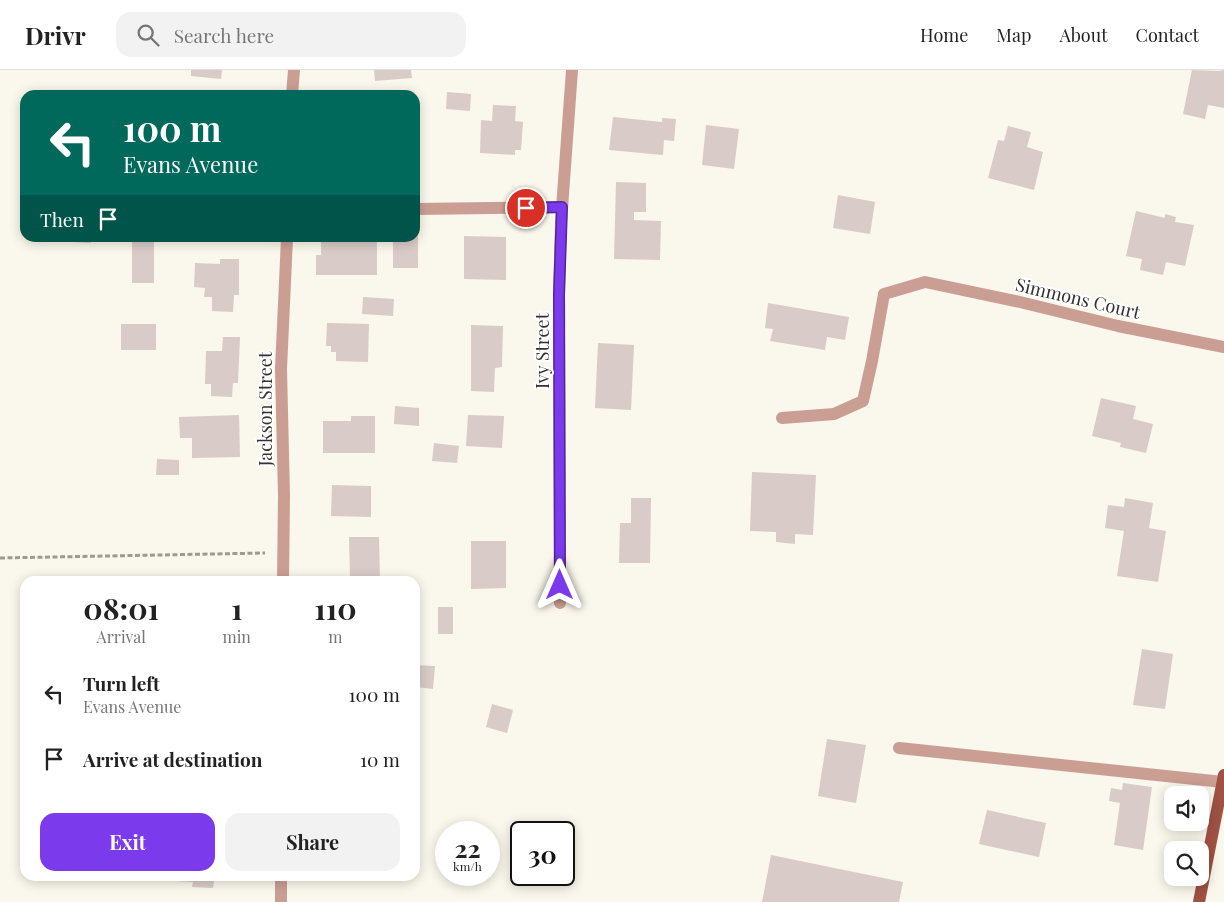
<!DOCTYPE html>
<style>
body{margin:0;font-family:"Playfair Display",serif;background:#f2f2f2;color:#222;height:100vh;display:flex;flex-direction:column;font-size:19px;white-space:nowrap}
*{box-sizing:border-box;margin:0}
p{font-size:16px;color:#767676}
.icon{flex:none;width:28px;height:28px;fill:none;stroke:currentColor;stroke-width:2;stroke-linecap:round;stroke-linejoin:round}
.map{position:relative;flex:1;overflow:hidden}
.drawer{position:absolute;left:20px;top:506px;width:400px;height:305px;display:flex;flex-direction:column;background:#fff;border-radius:15px;box-shadow:0 2px 12px #0003}
.drawer>*{flex:none}
.hud{position:absolute;left:20px;top:20px;width:400px;height:152px;border-radius:15px;box-shadow:0 2px 12px #0003;background:#00695c;color:#fff;overflow:hidden}
.controls{position:absolute;left:1164px;top:716px;display:grid;gap:10px}
.controls a{display:grid;place-items:center;width:45px;height:45px;border-radius:10px;background:#fff;box-shadow:0 2px 12px #0003;font-size:25px}
.speed{position:absolute;left:435px;top:751px;display:flex;gap:10px;font-size:25px;font-weight:700;text-align:center}
.speed>*{display:grid;place-content:center;width:65px;height:65px;border-radius:50%;background:#fff;box-shadow:0 2px 12px #0003;line-height:1}
.speed small{font-size:12px;font-weight:400}
.speed .limit{border:2px solid #111;border-radius:8px;background:#fff;color:#111}
.pin{position:absolute;display:grid;place-items:center;width:42px;height:42px;color:#fff;margin:-21px;border:2px solid #fff;border-radius:50%;box-shadow:0 1px 5px #0007}
.me{position:absolute;width:55px;margin:-28px;rotate:0deg;stroke-linejoin:round;filter:drop-shadow(0 0 4px #0008)}
.turn{display:flex;align-items:center;gap:18px;height:105px;padding:0 20px;font-size:22px}
.turn .icon{width:65px;height:65px;stroke-width:2.5}
.turn b{display:block;font-size:35px;line-height:42px}
.then{display:flex;align-items:center;height:48px;padding:0 20px;background:#0003;gap:10px;font-size:19px}
.eta{display:flex;justify-content:space-evenly;align-items:center;height:85px;text-align:center}
.eta b{font-size:30px;font-weight:700;line-height:35px}
.primary-button{display:flex;gap:10px;margin-top:auto;padding:10px 20px}
.primary-button a{flex:1;height:58px;border-radius:15px;background:#7c3aed;color:#fff;font-size:20px;font-weight:700;line-height:58px;text-align:center}
.primary-button a+a{background:#f2f2f2;color:#222}
ul{padding:0;list-style:none}
li{display:flex;align-items:center;gap:15px;height:65px;padding:0 20px}
li div{flex:1}
li b{display:block;font-size:19px}
li em{font-style:normal}
header{display:flex;align-items:center;gap:30px;box-sizing:border-box;height:70px;padding:0 25px;background:#fff;border-bottom:1px solid #e0e0e0}
header strong{font-size:24px}
nav{display:flex;gap:28px;margin-inline-start:auto;font-size:18px}
.search{width:350px;height:45px;background:#f2f2f2;display:flex;align-items:center;gap:12px;box-sizing:border-box;padding:0 18px;border-radius:15px;color:#767676;font-size:19px}
.map>svg:first-child{display:block}
.building{fill:#d9cbc8}
.lines{fill:none;stroke-linecap:round;stroke-linejoin:round}
.path{stroke:#9d9a93;stroke-width:3;stroke-dasharray:5 2.5;stroke-linecap:butt}
.minor{stroke:#cb9e94;stroke-width:12}
.major{stroke:#9f5143;stroke-width:12}
.route-casing{stroke:#51269a;stroke-width:12}
.route{stroke:#7c3aed;stroke-width:9}
.labels{text-anchor:middle;dominant-baseline:central;stroke-width:4;stroke-linejoin:round;paint-order:stroke}
.street-label{font-size:18px;fill:#33322e;stroke:#fff}
</style>
<header>
<strong>Drivr</strong>
<div class="search"><svg class="icon" aria-label="search" viewBox="0 0 24 24"><circle cx="10" cy="10" r="6"/><path d="M15 15l6 6"/></svg>Search here</div>
<nav><a>Home</a><a>Map</a><a>About</a><a>Contact</a></nav>
</header>
<div class="map">
<svg width="1224" height="832" viewBox="0 0 1224 832">
<rect width="100%" height="100%" fill="#faf7ec"/>
<g class="building">
<path d="M191,0H222L221,9L191,6Z"/>
<path d="M374,0H411L412,8L375,11Z"/>
<path d="M1192,0L1219,1L1224,0V38L1208,35L1205,49L1183,44Z"/>
<path d="M447,22L471,24L470,41L446,39Z"/>
<path d="M493,35L516,36L515,51L523,52L521,80H515V85L480,83L481,50L492,51Z"/>
<path d="M613,47L662,52V48L676,49L674,71L664,70L663,85L609,80Z"/>
<path d="M706,55L739,59L734,99L702,95Z"/>
<path d="M1008,56L1031,62L1027,77L1043,82L1034,120L988,108L998,70L1004,71Z"/>
<path d="M616,112L646,113V142H634V150L661,151L660,190L614,189Z"/>
<path d="M838,125L875,132L870,164L833,158Z"/>
<path d="M1136,141L1165,148V144L1176,147L1175,152L1194,155L1185,196L1166,192L1163,205L1140,200L1142,189L1126,186Z"/>
<path d="M415,148H418V198H393V168H415Z"/>
<path d="M464,166L506,167V210L464,209Z"/>
<path d="M58,168H91V173L58,171Z"/>
<path d="M357,168H377V205H316V185H321V172H357Z"/>
<rect x="132" y="171" width="22" height="42"/>
<path d="M220,189H239V225H234L233,242L212,241V227H204L205,218L194,217L195,193L220,194Z"/>
<path d="M363,227L394,229L393,246L362,244Z"/>
<path d="M768,233L849,247L845,270L827,267L825,280L770,271L773,259L765,258Z"/>
<path d="M327,253L369,254L368,292L336,291V282H331V276H326Z"/>
<rect x="121" y="254" width="35" height="26"/>
<path d="M471,255L503,256L502,297L495,298L494,322L471,321Z"/>
<path d="M223,267H240L238,313H233L232,327L211,326V314H205L206,281H222Z"/>
<path d="M598,273L634,275L631,340L595,338Z"/>
<path d="M1101,328L1136,336L1133,349L1153,354L1146,383L1120,377L1121,373L1092,366Z"/>
<path d="M395,336L419,338V356L394,354Z"/>
<path d="M239,345L240,387L192,388V368H180L179,347Z"/>
<path d="M468,345L504,346L502,378L466,376Z"/>
<path d="M351,346H375V383H323V351H351Z"/>
<path d="M434,373L459,376L457,393L432,391Z"/>
<path d="M157,389L179,390V405H156Z"/>
<path d="M752,402L816,405L813,465L795,464V474L776,472V462L750,461Z"/>
<path d="M332,415L371,416V447L331,446Z"/>
<path d="M631,428H651L650,493H619L620,453H631Z"/>
<path d="M1125,428L1153,433L1149,458L1166,461L1158,512L1117,506L1124,461L1105,458L1108,435L1124,437Z"/>
<path d="M349,467H379L380,511H341V509L350,508Z"/>
<path d="M471,471H506V518L471,519Z"/>
<rect x="438" y="537" width="15" height="27"/>
<path d="M1142,579L1173,584L1165,639L1133,635Z"/>
<path d="M415,595L435,596L433,619L415,617Z"/>
<path d="M492,634L513,640L507,663L486,657Z"/>
<path d="M827,669L866,675L856,733L818,726Z"/>
<path d="M1123,713L1152,717L1143,780L1114,775L1120,733L1109,731L1111,718L1122,720Z"/>
<path d="M987,740L1046,753L1039,787L979,774Z"/>
<path d="M771,785L903,812L899,832H762Z"/>
<rect x="89" y="806" width="14" height="4"/>
<path d="M174,806H230L229,811L214,810L213,818L192,817L193,812L174,811Z"/>
</g>
<g class="lines">
<path class="path" d="M0,488L265,483"/>
<g class="minor">
<path d="M292,25L294,0"/>
<path d="M415,139L562,137"/>
<path d="M782,348L834,344L863,331L872,291L884,224L925,212L1020,232L1118,256L1224,277"/>
<path d="M283,511L284,426L281,299L287,168"/>
<path d="M560,533L559,224L561,152L572,0"/>
<path d="M899,678L1223,712"/>
<path d="M281,832V806"/>
</g>
<path class="major" d="M1199,832L1224,705"/>
</g>
<g class="lines">
<defs>
<path id="route" d="M526,138L562,137L559,224L560,515"/>
</defs>
<use href="#route" class="route-casing"/>
<use href="#route" class="route"/>
</g>
<g class="labels">
<g class="street-label">
<text transform="translate(1078 228) rotate(13)">Simmons Court</text>
<text transform="translate(542 281) rotate(-90)">Ivy Street</text>
<text transform="translate(265 339) rotate(-90)">Jackson Street</text>
</g>
</g>
</svg>
<div class="controls">
<a><svg class="icon" aria-label="sound" viewBox="0 0 24 24"><path d="M4 9h4l5-4v14l-5-4H4zM17 9q2 3 0 6"/></svg></a>
<a><svg class="icon" aria-label="search" viewBox="0 0 24 24"><circle cx="10" cy="10" r="6"/><path d="M15 15l6 6"/></svg></a>
</div>
<div class="speed"><div>22<small>km/h</small></div><div class="limit">30</div></div>
<div class="pin" style="left:526px;top:138px;background:#d93025"><svg class="icon" aria-label="arrive" viewBox="0 0 24 24"><path d="M6 21V4h12l-3 4 3 4H6"/></svg></div>
<svg class="me" style="left:560px;top:515px" viewBox="-20 -20 40 40"><path d="M0-17L14 15 0 8-14 15z" fill="#7c3aed" stroke="#fff" stroke-width="4"/></svg>
<div class="hud">
<div class="turn"><svg class="icon" aria-label="left" viewBox="0 0 24 24"><path d="M17 20v-9H6M10 6l-5 5 5 5"/></svg><div><b>100 m</b>Evans Avenue</div></div>
<div class="then">Then<svg class="icon" aria-label="arrive" viewBox="0 0 24 24"><path d="M6 21V4h12l-3 4 3 4H6"/></svg></div>
</div>
<section class="drawer">
<div class="eta">
<div><b>08:01</b><p>Arrival</p></div>
<div><b>1</b><p>min</p></div>
<div><b>110</b><p>m</p></div>
</div>
<ul>
<li><svg class="icon" aria-label="left" viewBox="0 0 24 24"><path d="M17 20v-9H6M10 6l-5 5 5 5"/></svg><div><b>Turn left</b><p>Evans Avenue</p></div><em>100 m</em></li>
<li><svg class="icon" aria-label="arrive" viewBox="0 0 24 24"><path d="M6 21V4h12l-3 4 3 4H6"/></svg><div><b>Arrive at destination</b></div><em>10 m</em></li>
</ul>
<div class="primary-button"><a>Exit</a><a>Share</a></div>
</section>
</div>
